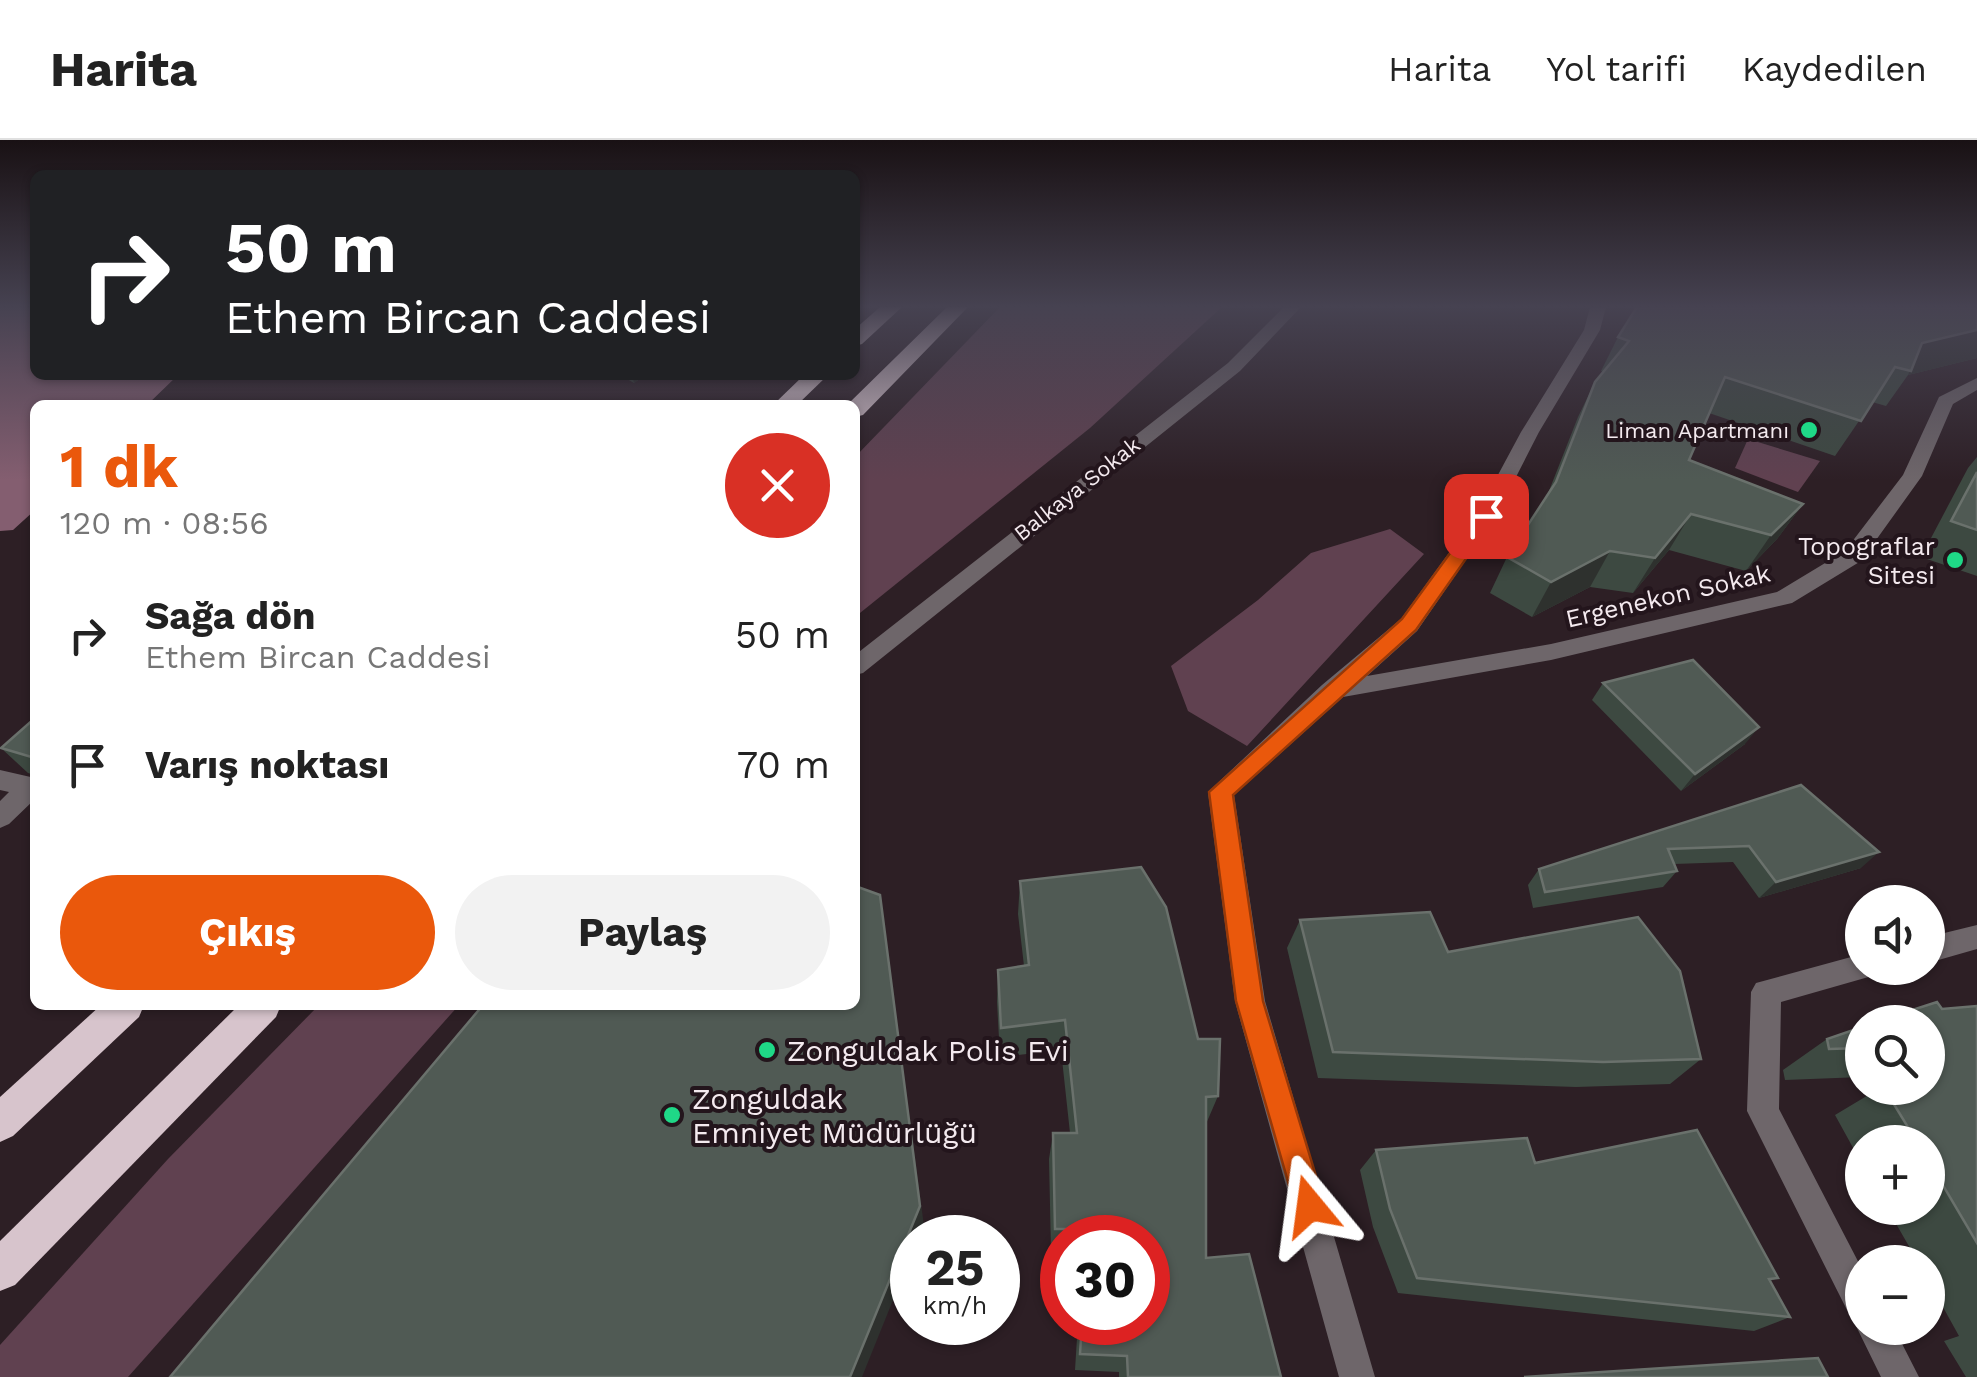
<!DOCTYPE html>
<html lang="tr">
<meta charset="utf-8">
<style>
body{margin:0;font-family:"Work Sans",sans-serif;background:#f2f2f2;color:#222;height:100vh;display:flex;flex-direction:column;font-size:38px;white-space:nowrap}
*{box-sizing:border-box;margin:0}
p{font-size:32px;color:#767676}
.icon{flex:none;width:55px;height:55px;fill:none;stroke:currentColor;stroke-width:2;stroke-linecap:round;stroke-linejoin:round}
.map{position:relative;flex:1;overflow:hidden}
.details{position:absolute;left:30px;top:260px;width:830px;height:610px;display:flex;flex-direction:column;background:#fff;border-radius:15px;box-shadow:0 2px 8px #0004}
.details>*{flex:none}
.banner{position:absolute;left:30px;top:30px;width:830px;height:210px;border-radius:15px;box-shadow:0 2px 8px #0004;background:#202124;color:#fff;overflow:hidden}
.fabs{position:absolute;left:1845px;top:745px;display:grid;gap:20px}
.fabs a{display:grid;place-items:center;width:100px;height:100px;border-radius:50%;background:#fff;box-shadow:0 2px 8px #0004;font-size:50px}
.speed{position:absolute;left:890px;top:1075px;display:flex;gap:20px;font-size:50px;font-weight:700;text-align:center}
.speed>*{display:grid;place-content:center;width:130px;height:130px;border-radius:50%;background:#fff;box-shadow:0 2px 8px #0004;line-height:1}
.speed small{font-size:25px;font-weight:400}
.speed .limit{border:15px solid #d22;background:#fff;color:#111}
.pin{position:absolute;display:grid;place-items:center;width:85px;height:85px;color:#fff;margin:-42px;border-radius:20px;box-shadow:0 5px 15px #0006}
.me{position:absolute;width:110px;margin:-55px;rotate:344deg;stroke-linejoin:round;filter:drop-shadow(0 0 8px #0008)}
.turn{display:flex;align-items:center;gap:35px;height:210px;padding:0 30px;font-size:45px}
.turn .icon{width:130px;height:130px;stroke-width:2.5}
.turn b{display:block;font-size:70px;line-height:85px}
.round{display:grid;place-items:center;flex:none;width:105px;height:105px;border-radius:52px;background:#f2f2f2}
.overview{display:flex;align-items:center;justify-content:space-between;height:170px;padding:0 30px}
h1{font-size:60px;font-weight:700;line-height:75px;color:#ea580c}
.cta{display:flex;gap:20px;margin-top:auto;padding:20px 30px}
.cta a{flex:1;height:115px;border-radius:60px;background:#ea580c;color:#fff;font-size:40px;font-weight:700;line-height:115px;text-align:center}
.cta a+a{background:#f2f2f2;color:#222}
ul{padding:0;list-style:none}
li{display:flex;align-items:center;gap:30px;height:130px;padding:0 30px}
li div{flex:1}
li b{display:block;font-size:38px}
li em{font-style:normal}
header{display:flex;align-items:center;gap:60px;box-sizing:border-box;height:140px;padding:0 50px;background:#fff;border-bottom:2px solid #e0e0e0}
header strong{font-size:48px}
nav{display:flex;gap:55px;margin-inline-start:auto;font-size:35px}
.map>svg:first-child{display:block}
.green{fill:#604150}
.water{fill:#845e70}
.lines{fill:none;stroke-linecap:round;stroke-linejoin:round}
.minor{fill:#6e666a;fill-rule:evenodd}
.highway{fill:#d7c4cc;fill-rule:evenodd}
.wall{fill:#3d4941}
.shaded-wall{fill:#2e312e}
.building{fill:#505a54;stroke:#6a716c;stroke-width:2.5}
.route{fill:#ea580c;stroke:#983908;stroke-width:2.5}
.poi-dot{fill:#1fd887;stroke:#23151c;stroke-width:4}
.labels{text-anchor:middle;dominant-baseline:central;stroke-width:8;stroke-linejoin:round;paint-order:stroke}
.far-poi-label{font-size:22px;fill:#f4eaef;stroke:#23151c;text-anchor:end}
.far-street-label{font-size:22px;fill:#f4eaef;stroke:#23151c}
.poi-label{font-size:25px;fill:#f4eaef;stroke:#23151c;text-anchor:end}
.street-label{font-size:25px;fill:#f4eaef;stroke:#23151c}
.near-poi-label{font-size:30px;fill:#f4eaef;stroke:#23151c;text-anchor:start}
</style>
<header>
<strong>Harita</strong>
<nav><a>Harita</a><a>Yol tarifi</a><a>Kaydedilen</a></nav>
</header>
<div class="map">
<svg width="1977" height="1237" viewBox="0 0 1977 1237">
<rect width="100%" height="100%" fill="#2d1f25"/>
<g class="green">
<path d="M1000,167H1222L1090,288L855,477V317Z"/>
<path d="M1748,299L1820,321L1798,352L1735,328Z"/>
<path d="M1390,389L1424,414L1247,606L1188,571L1171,526L1258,460L1311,413Z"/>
<path d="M319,865H459L128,1237H0V1205L168,1019Z"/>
</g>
<path class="water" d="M0,167H35V235H178L147,265H35V370L13,390L0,391Z"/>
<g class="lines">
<g class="minor">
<path d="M1284,167H1301L1240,231L863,533L855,535V515L1228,223Z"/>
<path d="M1590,167H1606L1600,190L1539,292L1496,376L1417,491L1367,536L1551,504L1777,452L1845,411L1903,335L1939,257L1977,238V250L1953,264L1922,336L1861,421L1792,463L1551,520L1343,557L1234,655L1265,861L1375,1237H1339L1235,861L1208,652L1322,545L1401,479L1477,374L1521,292L1584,190Z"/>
<path d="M0,630L35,638V659L9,684L0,688V661L9,652L0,650Z"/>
<path d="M1977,785V809L1928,823V797Z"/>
<path d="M1862,814V828H1876L1872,836L1781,862L1779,969L1862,1129V1188H1894L1919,1237H1881L1857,1188L1860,1181L1850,1176L1747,971L1751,852L1756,843Z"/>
</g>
<g class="highway">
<path d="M880,167H902L862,204L855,206V189Z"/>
<path d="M947,167H968L863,275L855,277V265H847Z"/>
<path d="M804,235H828L797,265H773Z"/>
<path d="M101,865H144L139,877L13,996L0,1002V957Z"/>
<path d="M239,865H281L276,877L15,1145L0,1151V1101Z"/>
</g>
</g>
<g class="wall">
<path d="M1635,167H1977V218L1908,235L1886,266L1872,262L1835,316L1709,273L1689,320L1803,364L1777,399L1746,431L1669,410L1633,453L1590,447L1532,477L1490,453L1507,417L1547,356L1578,277L1595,242L1603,232L1601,231L1618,197L1632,175Z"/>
<path d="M620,235H645L634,243Z"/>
<path d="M1977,317V436L1921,417L1968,328Z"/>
<path d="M1603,543L1745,604L1681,651L1592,560Z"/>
<path d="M35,578V635L28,633L1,608Z"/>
<path d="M1801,645L1861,728L1759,758L1733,722L1674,724L1677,731L1663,747L1533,768L1528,745L1539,729Z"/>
<path d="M1020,741L1198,899L1218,956L1206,984V1118L1281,1237H1119V1232L1075,1230L1078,1182H1148V1098H1062V1111H1051L1049,1019L1053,993H1070L1061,910L1000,917L997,862L998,830L1024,826L1018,774Z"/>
<path d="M1300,780L1448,812L1701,919L1670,944L1576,947L1318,938L1287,808Z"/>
<path d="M1977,866V1237H1966L1944,1201L1959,1196L1928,1140V1122H1918L1887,1068H1928V1002H1862V1024L1835,975L1870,954L1869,948H1928L1942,869Z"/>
<path d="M1862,887V937L1785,940L1783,930L1827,899Z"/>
<path d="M1376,1010L1535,1023L1778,1138L1770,1141L1790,1177L1754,1191L1398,1153L1373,1087L1360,1030Z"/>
</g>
<g class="shaded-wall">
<path d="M1977,190V218L1908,235L1922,203Z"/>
<path d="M632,235H645L634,243Z"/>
<path d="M1803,364L1777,399L1746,431L1771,395Z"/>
<path d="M1691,374L1669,410L1633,453L1655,418Z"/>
<path d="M1610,411L1590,447L1532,477L1551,442Z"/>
<path d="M1759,587L1745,604L1681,651L1695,634Z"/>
<path d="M1879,712L1861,728L1759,758L1776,742Z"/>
<path d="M880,755L924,1086L919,1098H912V1113L862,1237H850Z"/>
</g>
<g class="building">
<path d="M1637,167H1977V190L1922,203L1911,231L1895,227L1861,281L1725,237L1689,320L1803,364L1771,395L1691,374L1655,418L1610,411L1551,442L1507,417L1556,342L1595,242L1629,201L1618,197Z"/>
<path d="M1977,332V390L1951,381Z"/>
<path d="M1693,520L1759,587L1695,634L1603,543Z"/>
<path d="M35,578V618L1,608Z"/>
<path d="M1801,645L1879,712L1776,742L1749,706L1668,709L1677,731L1545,752L1539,729Z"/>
<path d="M1141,727L1166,767L1198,899H1220L1218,956L1206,957V1118L1249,1114L1281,1237H1128L1127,1216L1080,1214L1082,1182H1148V1098H1086L1087,1089H1055L1053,993H1077L1065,880L1001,888L998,830L1029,825L1020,741Z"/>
<path d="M855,746L880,755L920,1066L850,1237H170L483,865H855Z"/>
<path d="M1430,772L1448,812L1638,777L1680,831L1701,919L1603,922L1333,912L1300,780Z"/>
<path d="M1937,862L1942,869L1977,866V1103L1928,1020V1002H1917L1884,948H1928V882H1875Z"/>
<path d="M1862,887V908L1829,909L1827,899Z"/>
<path d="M1697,990L1778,1138L1769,1139L1790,1177L1417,1138L1390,1069L1376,1010L1527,998L1535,1023Z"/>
<path d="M1818,1218L1828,1237H1524Z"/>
</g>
<linearGradient id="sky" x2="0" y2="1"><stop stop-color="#191114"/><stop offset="0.49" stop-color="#464251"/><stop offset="1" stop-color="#464251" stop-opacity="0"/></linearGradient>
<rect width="1977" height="340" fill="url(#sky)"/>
<path class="route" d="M1486,370L1496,376L1416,490L1233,655L1263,861L1325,1066L1320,1077L1310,1081L1299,1077L1295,1066L1236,861L1209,652L1402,479L1480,372Z"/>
<g class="poi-dot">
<circle cx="1809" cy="290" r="10"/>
<circle cx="1955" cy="420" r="10"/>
<circle cx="767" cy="910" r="10"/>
<circle cx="672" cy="975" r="10"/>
</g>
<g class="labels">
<g class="far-poi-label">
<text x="1789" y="290">Liman Apartmanı</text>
</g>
<g class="far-street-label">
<text transform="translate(1077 349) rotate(-38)">Balkaya Sokak</text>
</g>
<g class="poi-label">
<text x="1935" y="406">Topograflar<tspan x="1935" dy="29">Sitesi</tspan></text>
</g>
<g class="street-label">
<text transform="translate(1668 456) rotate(-13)">Ergenekon Sokak</text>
</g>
<g class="near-poi-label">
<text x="787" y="910">Zonguldak Polis Evi</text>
<text x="692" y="958">Zonguldak<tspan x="692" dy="34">Emniyet Müdürlüğü</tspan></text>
</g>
</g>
</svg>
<div class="fabs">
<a><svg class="icon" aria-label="sound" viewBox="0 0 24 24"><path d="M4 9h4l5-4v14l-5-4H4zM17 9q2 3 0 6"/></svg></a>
<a><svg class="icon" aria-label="search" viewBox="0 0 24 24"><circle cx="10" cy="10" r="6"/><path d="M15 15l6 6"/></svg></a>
<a>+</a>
<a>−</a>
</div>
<div class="speed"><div>25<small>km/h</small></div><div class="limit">30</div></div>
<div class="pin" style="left:1486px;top:376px;background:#d93025"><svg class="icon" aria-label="arrive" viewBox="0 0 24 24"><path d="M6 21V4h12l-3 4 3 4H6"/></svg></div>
<svg class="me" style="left:1310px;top:1066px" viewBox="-20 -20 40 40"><path d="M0-17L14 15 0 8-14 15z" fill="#ea580c" stroke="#fff" stroke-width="4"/></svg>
<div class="banner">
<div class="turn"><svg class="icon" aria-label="right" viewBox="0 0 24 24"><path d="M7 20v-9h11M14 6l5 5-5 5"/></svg><div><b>50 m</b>Ethem Bircan Caddesi</div></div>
</div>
<section class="details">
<div class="overview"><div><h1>1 dk</h1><p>120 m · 08:56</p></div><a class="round" style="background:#d93025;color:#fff"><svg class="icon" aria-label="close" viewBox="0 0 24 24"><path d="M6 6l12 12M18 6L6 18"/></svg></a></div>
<ul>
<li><svg class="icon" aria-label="right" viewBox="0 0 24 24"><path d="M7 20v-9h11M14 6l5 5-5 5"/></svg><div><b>Sağa dön</b><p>Ethem Bircan Caddesi</p></div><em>50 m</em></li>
<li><svg class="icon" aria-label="arrive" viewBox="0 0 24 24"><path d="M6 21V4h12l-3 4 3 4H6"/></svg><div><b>Varış noktası</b></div><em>70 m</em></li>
</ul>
<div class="cta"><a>Çıkış</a><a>Paylaş</a></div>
</section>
</div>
